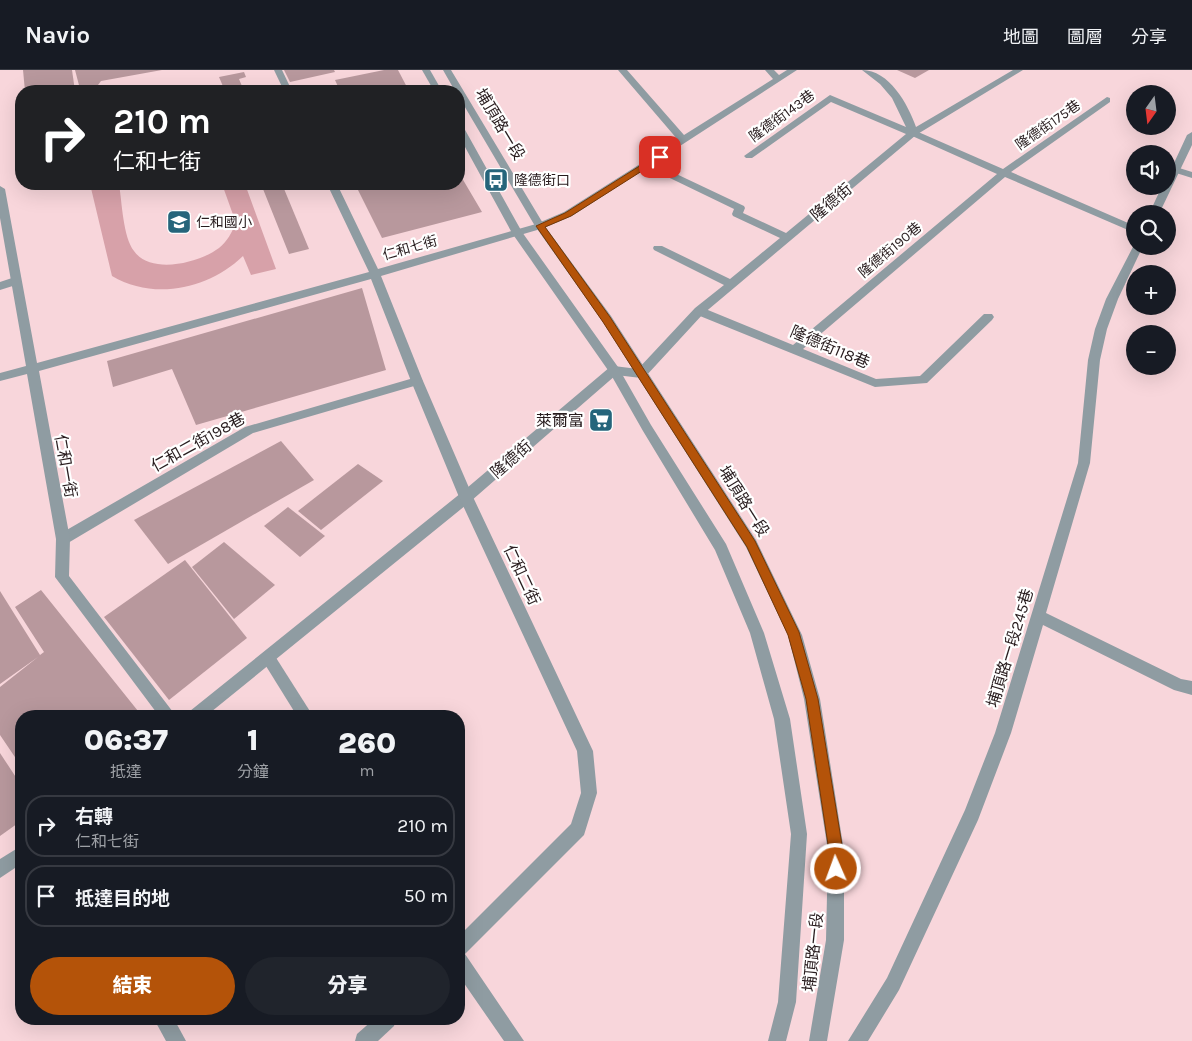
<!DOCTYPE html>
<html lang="zh-TW">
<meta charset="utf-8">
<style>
body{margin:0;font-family:Karla,"Noto Sans TC",sans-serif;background:#20242c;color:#f1f3f6;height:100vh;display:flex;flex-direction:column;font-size:19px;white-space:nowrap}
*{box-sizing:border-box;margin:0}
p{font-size:16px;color:#9ea1a6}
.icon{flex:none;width:28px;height:28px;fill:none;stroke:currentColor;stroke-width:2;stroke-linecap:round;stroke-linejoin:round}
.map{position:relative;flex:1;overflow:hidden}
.details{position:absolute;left:15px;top:640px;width:450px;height:315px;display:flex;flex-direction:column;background:#171b24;border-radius:20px;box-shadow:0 5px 20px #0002}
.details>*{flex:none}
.top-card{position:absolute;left:15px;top:15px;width:450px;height:105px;border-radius:20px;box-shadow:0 5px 20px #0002;background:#202124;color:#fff;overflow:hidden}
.needle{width:32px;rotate:194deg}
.controls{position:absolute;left:1126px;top:15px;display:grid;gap:10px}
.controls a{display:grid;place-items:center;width:50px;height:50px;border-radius:50%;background:#171b24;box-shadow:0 5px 20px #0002;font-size:25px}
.pin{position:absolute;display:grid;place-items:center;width:42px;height:42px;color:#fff;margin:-21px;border-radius:10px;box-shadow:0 2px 8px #0006}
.me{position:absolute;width:55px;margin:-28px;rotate:358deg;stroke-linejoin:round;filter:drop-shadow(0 0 4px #0008)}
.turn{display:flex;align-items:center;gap:18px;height:105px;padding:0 15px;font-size:22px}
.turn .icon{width:65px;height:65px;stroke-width:2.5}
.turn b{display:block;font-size:35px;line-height:42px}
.eta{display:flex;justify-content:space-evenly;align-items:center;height:85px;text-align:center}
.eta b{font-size:30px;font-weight:800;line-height:35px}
.button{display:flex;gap:10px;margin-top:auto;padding:10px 15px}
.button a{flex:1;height:58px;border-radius:30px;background:#b45309;color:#fff;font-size:20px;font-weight:800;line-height:58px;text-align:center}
.button a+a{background:#20242c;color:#f1f3f6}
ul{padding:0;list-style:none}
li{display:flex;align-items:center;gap:15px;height:62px;margin:0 10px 8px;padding:0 5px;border:2px solid #363941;border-radius:20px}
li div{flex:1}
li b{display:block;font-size:19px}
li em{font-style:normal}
header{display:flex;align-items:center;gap:30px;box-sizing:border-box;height:70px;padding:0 25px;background:#171b24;border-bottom:1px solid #363941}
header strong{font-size:24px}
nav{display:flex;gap:28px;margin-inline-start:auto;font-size:18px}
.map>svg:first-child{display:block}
.green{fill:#d7a1a9}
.building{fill:#b8989d}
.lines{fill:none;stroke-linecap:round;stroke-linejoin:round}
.service{fill:#8f9ca2;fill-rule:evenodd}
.minor{fill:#8f9ca2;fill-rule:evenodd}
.tertiary{fill:#8f9ca2;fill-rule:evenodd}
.route{fill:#b45309;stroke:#753606}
.labels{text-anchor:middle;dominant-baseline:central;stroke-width:4.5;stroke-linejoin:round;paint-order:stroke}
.far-street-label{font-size:14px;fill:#281c1e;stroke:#fff}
.far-poi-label{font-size:14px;fill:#281c1e;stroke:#fff;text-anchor:start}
.street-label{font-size:16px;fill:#281c1e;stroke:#fff}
.poi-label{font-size:16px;fill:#281c1e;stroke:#fff;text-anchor:end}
</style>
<header>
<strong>Navio</strong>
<nav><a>地圖</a><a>圖層</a><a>分享</a></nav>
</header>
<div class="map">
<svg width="1192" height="971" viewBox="0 0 1192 971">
<rect width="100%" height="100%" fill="#f8d6db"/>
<path class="green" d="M90,114H119C122,132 123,167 134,181C151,205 199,193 219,178C227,172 232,162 236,153L222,114H245L276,199L251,205L243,186C209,219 154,231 112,206Z"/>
<g class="building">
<path d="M23,0H72L75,21H25Z"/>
<path d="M75,0H162L101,11L98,15L80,19Z"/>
<path d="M284,0H334L335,2L290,12Z"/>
<path d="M384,0H398L409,21H340L335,10Z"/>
<path d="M897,0H929L915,8Z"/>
<path d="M244,2L246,7L239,9L244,21H225L219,7Z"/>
<path d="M459,103L482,142L382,168L355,114H459Z"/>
<path d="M261,114H282L309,179L289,184Z"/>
<path d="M362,218L386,300L196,355L172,299L113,317L107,291Z"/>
<path d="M281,371L314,410L168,494L134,450Z"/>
<path d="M358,394L383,411L321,460L298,441Z"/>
<path d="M288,437L325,466L300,487L264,456Z"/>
<path d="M224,472L275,515L234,549L192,497Z"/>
<path d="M185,490L247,568L169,630L104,547Z"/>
<path d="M41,520L142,646H21V696L0,665V617L38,587L0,614V521L40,585L44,582L15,537Z"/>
<path d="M0,683L21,715V751L0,766Z"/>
</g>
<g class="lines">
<g class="service">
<path d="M862,0C889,0 908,34 916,57L1013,0H1023L916,65L703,244L645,307L641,308L616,305L471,431L206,646H187L190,641L461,423L610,297L614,296L638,299L695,238L724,215L654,180L653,178L654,176H662L730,209L780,168L733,146L732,144L734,139L645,96V92H651L744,136L745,138L743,143L786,163L906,64L831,32L752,88H746L744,86L830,25L906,57L892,28L880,14Z"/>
<path d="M1176,97L1192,102V108L1173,102L1171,100Z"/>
<path d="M15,207L20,211L19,214L0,220V212Z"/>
<path d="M417,307L423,311L421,314L253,363L68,473L63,475L58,473L56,469L58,465L245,357Z"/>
</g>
<g class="minor">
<path d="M274,0H282L292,21H284Z"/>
<path d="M618,0H627L684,65L773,9L765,0H774L779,5L787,0H797L572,146L544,158L381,206L423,311L473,427L593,681L597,723L584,765L465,884L524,971H504L459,906V866L571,754L581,723L577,681L459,427L411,311L371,209L39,301L70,469L69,506L176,646H159L55,507L56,469L27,304L0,311V303L26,296L0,148V116L5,119L37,293L369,202L327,114H337L378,199L536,154L564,142L678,70Z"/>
<path d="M1107,27L1110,28V32L1011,102L1135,156V163L1005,107L803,279L876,309L920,306L984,244H992L994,247L992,250L927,313L875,317L695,244L693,241L699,237L703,238L793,275L997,104L910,65V61H916L1003,99Z"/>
<path d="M1192,62V75L1159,144H1149L1162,116H1168V106L1187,65Z"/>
<path d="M1135,173V176H1143L1118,229L1107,259L1100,290L1090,393L1046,543L1181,609L1192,611V625L1174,620L1043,555L1011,663L978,750L899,920L868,971H848L887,908L965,740L995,663L1078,393L1088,290L1095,259L1106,229Z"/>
<path d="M268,581L273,583L313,646H297L261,588L263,583Z"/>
<path d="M21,776V794L0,808V789Z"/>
<path d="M154,949H174L186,971H166Z"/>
<path d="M374,949H396L394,956L378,971H355L357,964Z"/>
</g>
<g class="tertiary">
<path d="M422,0H430L442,21H434Z"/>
<path d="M443,0H451L544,155L611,246L756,470L802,565L820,629L844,781V870L827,971H809L826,870L828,781L804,629L788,565L746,477L603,252L535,156L459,27V21H455Z"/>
<path d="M459,55L464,58L522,162L618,297L651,355L726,474L764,563L790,649L807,764L796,932L786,971H768L778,932L791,764L774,649L750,563L715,480L643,361L610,303L512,163L459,66Z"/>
</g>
</g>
<path class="route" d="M657,85L664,87L571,146L545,157L610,247L755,471L799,562L818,629L843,781V799L840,804L836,806L831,804L828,799L829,781L806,629L788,565L747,477L603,252L536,156L565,143Z"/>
<defs>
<symbol id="bus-square" viewBox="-11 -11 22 22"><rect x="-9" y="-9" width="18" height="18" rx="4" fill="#26657b" stroke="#fff"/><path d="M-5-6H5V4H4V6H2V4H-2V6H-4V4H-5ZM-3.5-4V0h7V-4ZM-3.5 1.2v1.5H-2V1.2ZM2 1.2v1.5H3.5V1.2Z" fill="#fff"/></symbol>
<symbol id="school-square" viewBox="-11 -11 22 22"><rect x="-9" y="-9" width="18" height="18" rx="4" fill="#26657b" stroke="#fff"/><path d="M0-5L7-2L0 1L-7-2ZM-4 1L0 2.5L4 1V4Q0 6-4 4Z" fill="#fff"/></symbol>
<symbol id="supermarket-square" viewBox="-11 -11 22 22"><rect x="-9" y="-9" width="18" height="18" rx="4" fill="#26657b" stroke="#fff"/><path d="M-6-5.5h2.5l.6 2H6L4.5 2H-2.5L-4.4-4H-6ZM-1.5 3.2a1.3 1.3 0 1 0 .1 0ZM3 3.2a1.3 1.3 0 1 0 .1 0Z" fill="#fff"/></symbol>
</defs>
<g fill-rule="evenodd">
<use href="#bus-square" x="482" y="96" width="28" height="28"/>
<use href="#school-square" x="165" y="138" width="28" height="28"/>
<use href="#supermarket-square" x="587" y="336" width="28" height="28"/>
</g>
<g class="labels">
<g class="far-street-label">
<text transform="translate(782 46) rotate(-36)">隆德街143巷</text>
<text transform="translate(1048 55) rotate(-35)">隆德街175巷</text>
<text transform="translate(410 178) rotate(-16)">仁和七街</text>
<text transform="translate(890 180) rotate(-40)">隆德街190巷</text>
</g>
<g class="far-poi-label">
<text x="514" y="110">隆德街口</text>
<text x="196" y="152">仁和國小</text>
</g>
<g class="street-label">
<text transform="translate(500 54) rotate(59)">埔頂路一段</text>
<text transform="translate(831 132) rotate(-40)">隆德街</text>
<text transform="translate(830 277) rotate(23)">隆德街118巷</text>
<text transform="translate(198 372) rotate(-29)">仁和二街198巷</text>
<text transform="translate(511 389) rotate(-41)">隆德街</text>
<text transform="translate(66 396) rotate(80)">仁和一街</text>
<text transform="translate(744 431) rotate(58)">埔頂路一段</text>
<text transform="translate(522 505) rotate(65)">仁和二街</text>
<text transform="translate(1010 578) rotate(-73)">埔頂路一段245巷</text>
<text transform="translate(813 882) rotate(-84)">埔頂路一段</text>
</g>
<g class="poi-label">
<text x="584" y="350">萊爾富</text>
</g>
</g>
</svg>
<div class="controls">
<a><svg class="needle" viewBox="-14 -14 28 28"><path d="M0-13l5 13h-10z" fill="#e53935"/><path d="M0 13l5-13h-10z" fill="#9ea1a6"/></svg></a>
<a><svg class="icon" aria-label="sound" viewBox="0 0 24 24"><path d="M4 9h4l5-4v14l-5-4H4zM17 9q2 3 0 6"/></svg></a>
<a><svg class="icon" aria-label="search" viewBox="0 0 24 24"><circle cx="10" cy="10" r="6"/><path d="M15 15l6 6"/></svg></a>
<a>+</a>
<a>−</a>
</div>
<div class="pin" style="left:660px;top:87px;background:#d93025"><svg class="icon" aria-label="arrive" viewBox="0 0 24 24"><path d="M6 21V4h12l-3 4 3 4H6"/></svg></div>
<svg class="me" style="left:836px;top:799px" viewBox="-20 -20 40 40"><circle r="17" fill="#b45309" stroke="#fff" stroke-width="3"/><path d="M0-11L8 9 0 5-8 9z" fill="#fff"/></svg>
<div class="top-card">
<div class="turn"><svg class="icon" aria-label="right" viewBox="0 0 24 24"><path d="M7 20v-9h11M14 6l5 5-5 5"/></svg><div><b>210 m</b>仁和七街</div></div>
</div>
<section class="details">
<div class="eta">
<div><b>06:37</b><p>抵達</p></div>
<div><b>1</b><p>分鐘</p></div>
<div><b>260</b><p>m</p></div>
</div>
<ul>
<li><svg class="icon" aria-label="right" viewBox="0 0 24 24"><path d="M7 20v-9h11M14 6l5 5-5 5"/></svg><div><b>右轉</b><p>仁和七街</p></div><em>210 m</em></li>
<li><svg class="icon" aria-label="arrive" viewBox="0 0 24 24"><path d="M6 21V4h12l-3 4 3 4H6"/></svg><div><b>抵達目的地</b></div><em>50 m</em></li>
</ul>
<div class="button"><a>結束</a><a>分享</a></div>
</section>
</div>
